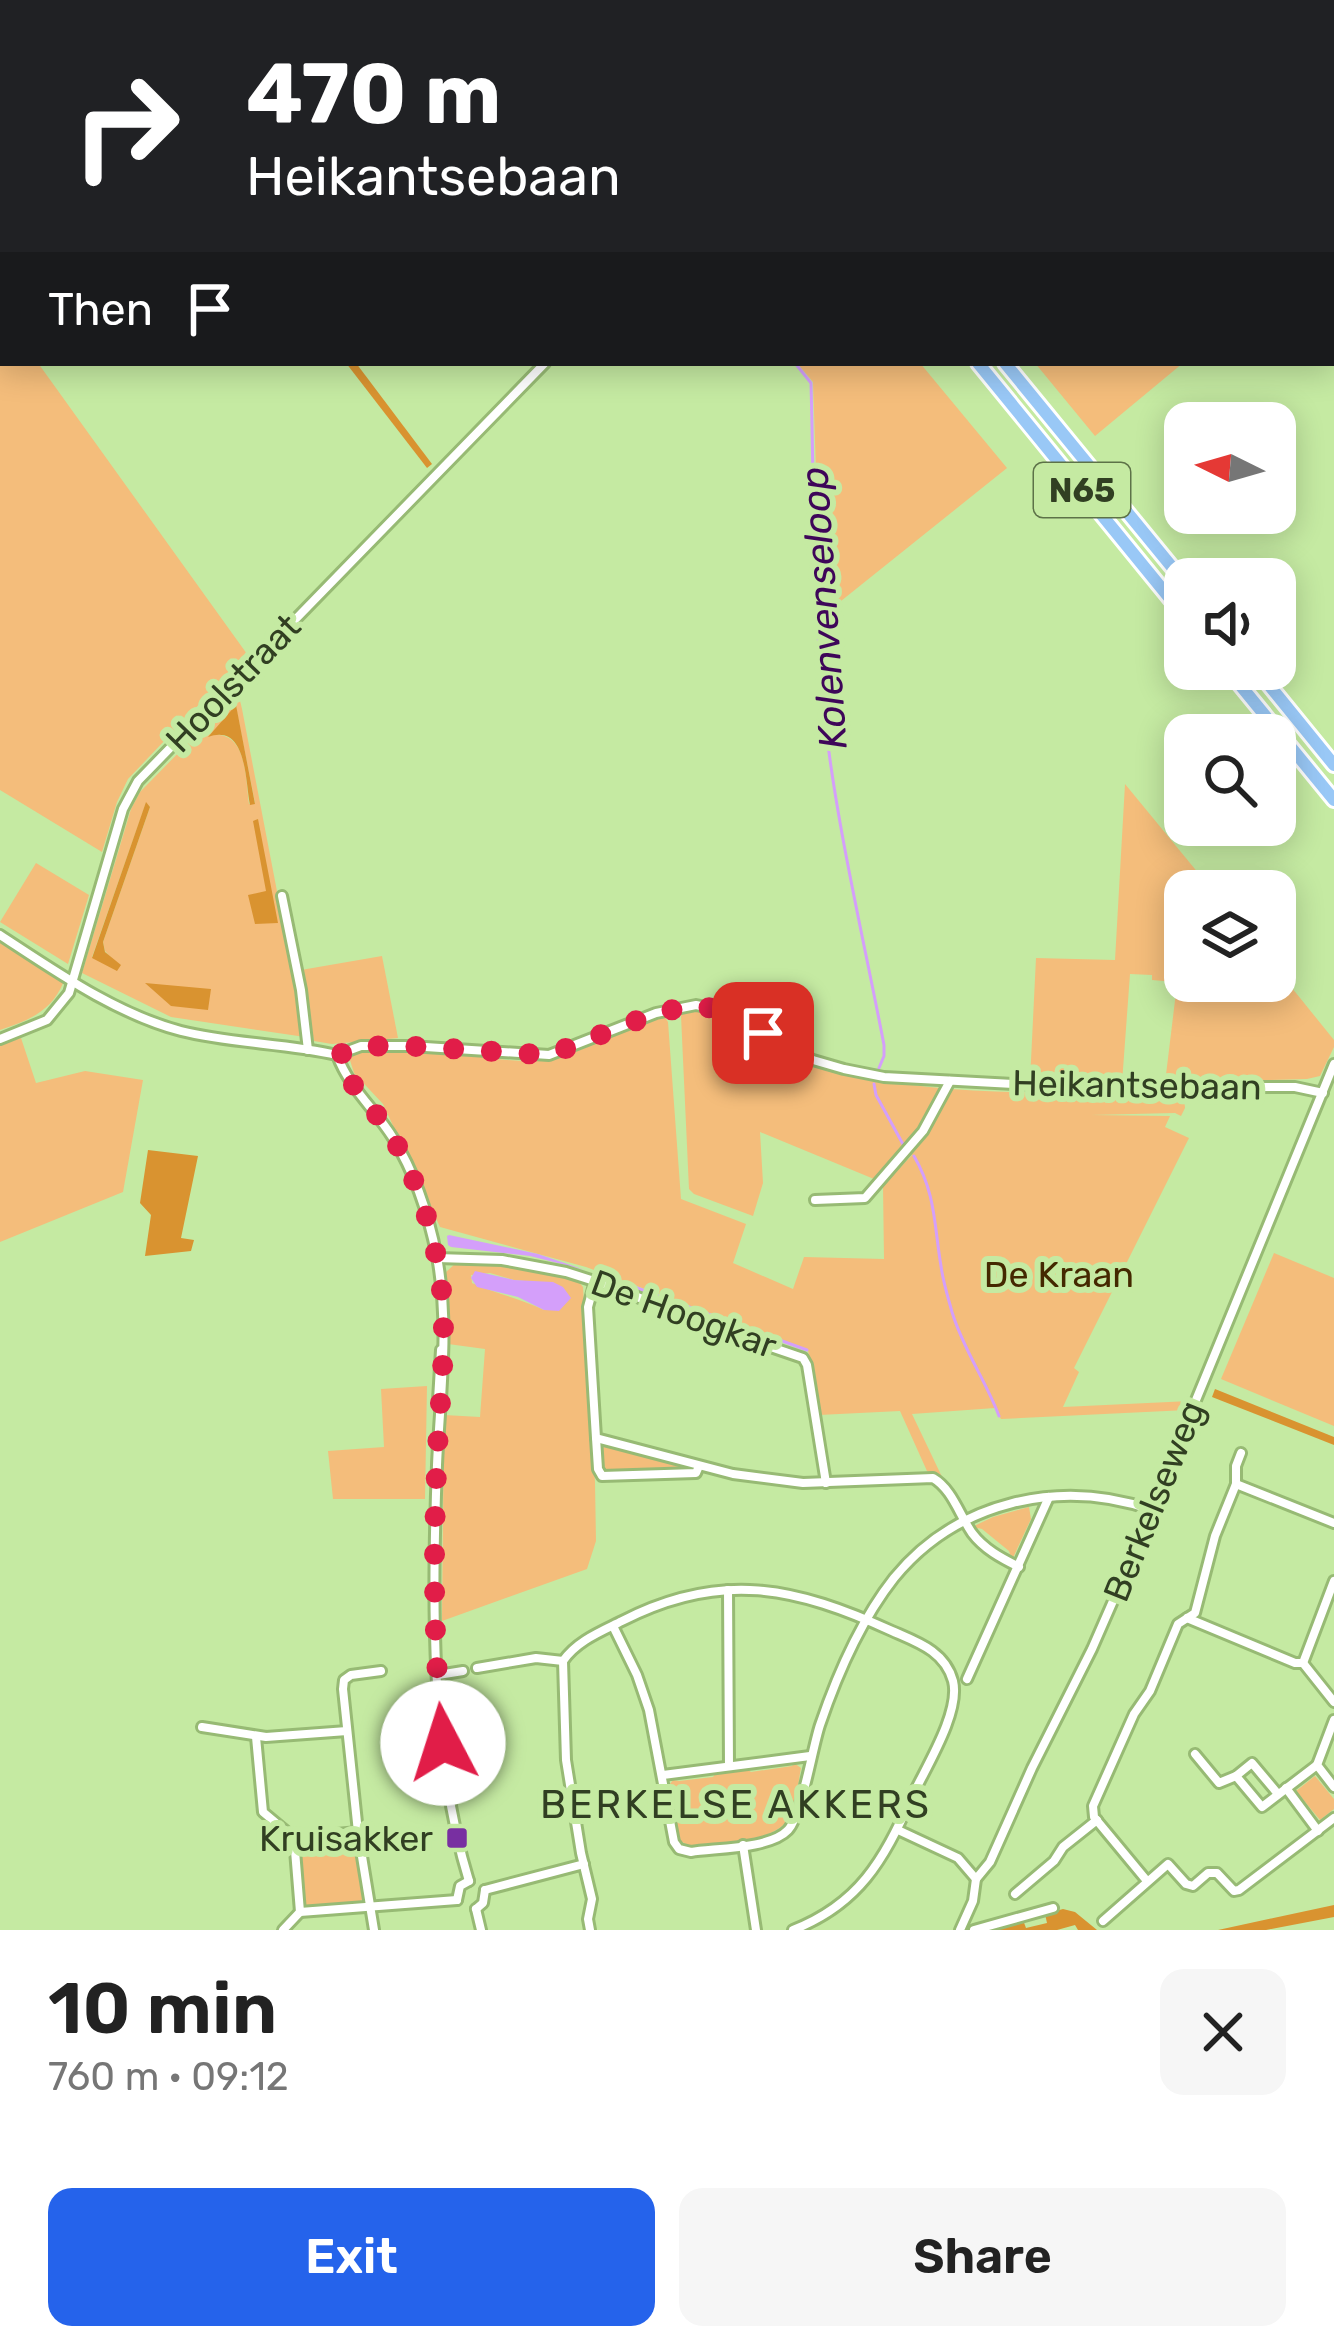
<!DOCTYPE html>
<meta charset="utf-8">
<style>
body{margin:0;font-family:Rubik,sans-serif;background:#f6f6f6;color:#222;height:100vh;display:flex;flex-direction:column;font-size:45px;white-space:nowrap}
*{box-sizing:border-box;margin:0}
p{font-size:39px;color:#767676}
.icon{flex:none;width:66px;height:66px;fill:none;stroke:currentColor;stroke-width:2;stroke-linecap:round;stroke-linejoin:round}
.map{position:relative;height:1930px;overflow:hidden}
.sheet{display:flex;flex-direction:column;background:#fff;flex:1}
.sheet>*{flex:none}
.banner{position:absolute;left:0px;top:0px;width:1335px;height:366px;box-shadow:0 6px 30px #0003;background:#202124;color:#fff;overflow:hidden}
.needle{width:78px;rotate:275deg}
.tools{position:absolute;left:1164px;top:402px;display:grid;gap:24px}
.tools a{display:grid;place-items:center;width:132px;height:132px;border-radius:24px;background:#fff;box-shadow:0 6px 30px #0003;font-size:60px}
.pin{position:absolute;display:grid;place-items:center;width:102px;height:102px;color:#fff;margin:-51px;border-radius:24px;box-shadow:0 6px 18px #0006}
.me{position:absolute;width:132px;margin:-66px;rotate:355deg;stroke-linejoin:round;filter:drop-shadow(0 0 9px #0008)}
.turn{display:flex;align-items:center;gap:42px;height:252px;padding:0 48px;font-size:54px}
.turn .icon{width:156px;height:156px;stroke-width:2.5}
.turn b{display:block;font-size:84px;line-height:102px}
.then{display:flex;align-items:center;height:114px;padding:0 48px;background:#0003;gap:24px;font-size:45px}
.round{display:grid;place-items:center;flex:none;width:126px;height:126px;border-radius:24px;background:#f6f6f6}
.summary{display:flex;align-items:center;justify-content:space-between;height:204px;padding:0 48px}
h1{font-size:72px;font-weight:600;line-height:90px}
.button{display:flex;gap:24px;margin-top:auto;padding:24px 48px}
.button a{flex:1;height:138px;border-radius:24px;background:#2563eb;color:#fff;font-size:48px;font-weight:600;line-height:138px;text-align:center}
.button a+a{background:#f6f6f6;color:#222}
.map>svg:first-child{display:block}
.green{fill:#f4bd7b;fill-rule:evenodd}
.forest{fill:#d99330}
.water{fill:#d49ffa}
.lines{fill:none;stroke-linecap:round;stroke-linejoin:round}
.stream{stroke:#d49ffa;stroke-width:3}
.minor-casing{stroke:#97ba74;stroke-width:14}
.primary-casing{stroke:#fff;stroke-width:18}
.minor{stroke:#fff;stroke-width:8}
.primary{stroke:#99c8f6;stroke-width:12}
.route{stroke:#e11d48;stroke-width:21;stroke-dasharray:0 37.8}
.poi-dot{fill:#782fa1;stroke:#c5eaa2;stroke-width:4.5}
.labels{text-anchor:middle;dominant-baseline:central;stroke-width:12;stroke-linejoin:round;paint-order:stroke}
.shield{fill:#c5eaa2;stroke:#5d7248;stroke-width:3}
.shield-label{font-size:33px;font-weight:bold;fill:#313f22}
.street-label{font-size:36px;fill:#313f22;stroke:#c5eaa2}
.park-label{font-size:36px;fill:#442800;stroke:#c5eaa2}
.poi-label{font-size:36px;fill:#313f22;stroke:#c5eaa2;text-anchor:end}
.water-label{font-size:39px;font-style:italic;fill:#3e0659;stroke:#c5eaa2}
.neighbourhood-label{font-size:39px;letter-spacing:3px;fill:#313f22;stroke:#c5eaa2}
</style>
<div class="map">
<svg width="1334" height="1930" viewBox="0 0 1334 1930">
<rect width="100%" height="100%" fill="#c5eaa2"/>
<g class="green">
<path d="M0,307L3,312V363H38L247,654L128,779L117,802L102,852L0,790Z"/>
<path d="M797,363H920L1007,468L821,617L813,382Z"/>
<path d="M1035,363H1183L1095,436Z"/>
<path d="M238,692L242,709L305,1037L171,1017L82,973L131,809L140,792ZM236,707L255,803L254,804H249C245,777 248,730 210,735ZM146,803L150,807L103,942L105,951L113,960L92,957Z"/>
<path d="M1125,784L1213,891H1185V981H1275V967L1334,1040V1047L1320,1076L1307,1079L1165,1083L1177,984L1175,982L1152,980V975L1130,974L1122,1083L1030,1081L1036,958L1115,960Z"/>
<path d="M36,863L89,895L68,964L0,922Z"/>
<path d="M0,939L64,981C52,1011 30,1020 0,1030Z"/>
<path d="M382,956L398,1038L332,1044L314,1041L301,970Z"/>
<path d="M702,1010C754,1022 793,1060 845,1073C950,1099 1075,1090 1184,1097L1185,1108L1181,1116L1175,1113L1091,1115L1170,1116L1165,1127L1189,1138L1074,1368L1079,1372L1063,1407L1190,1401L1187,1410L1001,1419L995,1408L912,1414L943,1479L927,1471L900,1411L819,1415L808,1350L586,1267L440,1227L383,1104L354,1073L349,1057C404,1035 478,1063 535,1061C573,1059 622,1030 657,1015L664,1016L668,1022L681,1199L746,1224L733,1263L793,1289L804,1257L884,1259L883,1186L912,1155L908,1146L874,1179L760,1132L763,1183L753,1216L694,1194L689,1189L681,1016L683,1011Z"/>
<path d="M21,1038L36,1083L85,1071L143,1080L123,1192L0,1242V1045Z"/>
<path d="M1274,1253L1334,1278V1426L1221,1379Z"/>
<path d="M457,1262L520,1267L577,1280L583,1287L595,1482L596,1541L587,1569L442,1621L444,1415L480,1417L485,1349L448,1344L445,1273ZM490,1273L514,1280L534,1282L544,1310C520,1298 496,1294 472,1283L471,1275Z"/>
<path d="M427,1386L425,1499H333L328,1451L384,1447L381,1389Z"/>
<path d="M605,1444L689,1467L690,1469L606,1473L602,1468L601,1446Z"/>
<path d="M1029,1507L1031,1519L1012,1560L1009,1551L982,1529L978,1528L975,1531L972,1527L993,1517Z"/>
<path d="M794,1763L801,1768C798,1783 797,1802 790,1816C777,1844 717,1842 690,1846L680,1841L670,1784L673,1780L679,1781L713,1777L715,1774L747,1769L751,1772L792,1766Z"/>
<path d="M1315,1776L1334,1799V1809L1320,1820L1296,1791Z"/>
<path d="M348,1837L356,1844L365,1896L357,1905L306,1907L302,1899L298,1847L307,1840Z"/>
</g>
<g class="forest">
<path d="M346,363H356L432,464L427,468Z"/>
<path d="M236,705L255,804L250,805C245,780 247,723 208,737Z"/>
<path d="M146,802L150,807L103,942L105,952L121,965L117,971L92,958Z"/>
<path d="M258,819L278,923L255,924L248,895L266,891L253,821Z"/>
<path d="M145,983L211,989L208,1010L171,1006Z"/>
<path d="M148,1150L198,1156L181,1238L194,1240L191,1251L145,1256L151,1215L140,1203Z"/>
<path d="M1215,1389L1334,1437V1445L1212,1397Z"/>
<path d="M1334,1905V1917L1266,1930H1218Z"/>
<path d="M1063,1909L1075,1912L1097,1930H1078L1075,1925L1057,1930H987L1023,1920L1026,1928L1047,1923L1045,1914Z"/>
</g>
<g class="water">
<path d="M449,1235L538,1254L585,1270L530,1256L451,1247L448,1245L447,1236Z"/>
<path d="M475,1271L514,1280L553,1282L563,1287L571,1298L559,1311L544,1310L518,1297L477,1287L471,1278Z"/>
</g>
<g class="lines">
<g class="stream">
<path d="M652,0L654,3"/>
<path d="M795,363L811,383C814,493 813,603 824,712C836,824 863,935 884,1045V1056L879,1068"/>
<path d="M874,1084L876,1095L904,1146"/>
<path d="M914,1156C936,1194 934,1225 941,1266C943,1282 948,1297 952,1312C963,1349 986,1381 999,1416"/>
<path d="M596,1273L807,1350"/>
</g>
<defs>
<g id="minor">
<path d="M876,0L878,3"/>
<path d="M1107,0L1109,3"/>
<path d="M893,3L896,0"/>
<path d="M1332,280L1334,283"/>
<path d="M282,896L301,990L308,1050"/>
<path d="M0,935C55,971 116,1014 181,1031C232,1044 286,1043 337,1055L361,1046H410L549,1055L656,1013L696,1005L720,1010L739,1019L813,1060L844,1069L884,1077L1088,1088L1295,1087L1323,1093"/>
<path d="M0,1039L47,1020L69,993L123,809L138,781L545,363"/>
<path d="M337,1055C349,1088 375,1109 393,1138C415,1173 429,1217 437,1257C450,1327 440,1395 437,1465C432,1596 430,1755 469,1881"/>
<path d="M815,1200L865,1198L923,1131L950,1081"/>
<path d="M437,1258L502,1260L566,1272L616,1288L697,1322L803,1358L807,1365L826,1483"/>
<path d="M595,1281L588,1307L596,1438L733,1474L803,1483L933,1478C952,1489 959,1514 972,1533C984,1549 1001,1558 1019,1567"/>
<path d="M438,1400L441,1350"/>
<path d="M596,1438L598,1469L602,1476L696,1473L699,1466"/>
<path d="M1236,1484L1334,1523"/>
<path d="M728,1590L729,1766"/>
<path d="M1187,1618L1295,1663H1303L1334,1581"/>
<path d="M613,1626L637,1675L649,1710L674,1842L679,1849L691,1852C716,1848 770,1849 788,1830C802,1815 812,1749 820,1725C837,1675 861,1620 894,1578C957,1501 1060,1478 1152,1510"/>
<path d="M1303,1663L1334,1702"/>
<path d="M477,1668L536,1658L563,1661"/>
<path d="M438,1675L463,1671"/>
<path d="M967,1679L1049,1497"/>
<path d="M1334,1720L1317,1765L1334,1787"/>
<path d="M202,1727L266,1737L347,1731"/>
<path d="M256,1737L263,1812L294,1838"/>
<path d="M1195,1754L1219,1783L1236,1776L1252,1763L1278,1794"/>
<path d="M663,1775L810,1756"/>
<path d="M1236,1776L1262,1807L1317,1765"/>
<path d="M1286,1788L1318,1831"/>
<path d="M898,1830L958,1858L976,1879"/>
<path d="M358,1832L294,1838L300,1912L457,1900"/>
<path d="M743,1845L756,1930"/>
<path d="M1147,1881L1094,1817L1093,1806L1134,1714L1150,1691L1178,1624L1195,1613L1215,1536L1236,1484V1466L1241,1453"/>
<path d="M485,1890L584,1864"/>
<path d="M1015,1894L1054,1861L1063,1847L1097,1820"/>
<path d="M457,1900L460,1886L469,1881"/>
<path d="M476,1909L483,1903L485,1890"/>
<path d="M476,1909L481,1930"/>
<path d="M1103,1921L1168,1864L1186,1884L1193,1886L1208,1873H1217L1234,1891L1239,1890L1334,1818"/>
<path d="M283,1930L300,1912"/>
<path d="M374,1930L358,1832L343,1689L344,1680L351,1675L381,1671"/>
<path d="M590,1930L588,1919L592,1899L581,1853L566,1760L563,1661C577,1641 600,1632 622,1621C721,1570 796,1587 892,1631C917,1642 945,1651 953,1681C961,1713 924,1770 911,1799C883,1861 859,1904 793,1930"/>
<path d="M960,1930L973,1901L976,1879L990,1862L1032,1768L1092,1649L1120,1585L1334,1064"/>
<path d="M974,1930L1053,1908"/>
</g>
<g id="primary">
<path d="M682,0L684,3"/>
<path d="M712,0L714,3"/>
<path d="M978,363L1185,617"/>
<path d="M1005,363L1185,583"/>
<path d="M1227,669L1334,800"/>
<path d="M1256,669L1334,765"/>
</g>
</defs>
<use href="#minor" class="minor-casing"/>
<use href="#primary" class="primary-casing"/>
<use href="#minor" class="minor"/>
<use href="#primary" class="primary"/>
</g>
<g class="lines">
<path class="route" d="M443,1743C433,1650 433,1553 437,1459C440,1389 451,1319 435,1250C427,1212 413,1172 393,1138C376,1109 349,1088 338,1055L361,1046H410L549,1055L656,1013L696,1005L720,1010L763,1033"/>
</g>
<rect class="poi-dot" x="445" y="1826" width="24" height="24" rx="6"/>
<g class="labels">
<rect class="shield" x="1034" y="463" width="96" height="54" rx="9"/>
<g class="shield-label">
<text x="1082" y="490">N65</text>
</g>
<g class="street-label">
<text transform="translate(233 683) rotate(-46)">Hoolstraat</text>
<text transform="translate(1137 1085) rotate(1)">Heikantsebaan</text>
<text transform="translate(684 1314) rotate(20)">De Hoogkar</text>
<text transform="translate(1154 1501) rotate(-68)">Berkelseweg</text>
</g>
<g class="park-label">
<text x="1059" y="1274">De Kraan</text>
</g>
<g class="poi-label">
<text x="433" y="1838">Kruisakker</text>
</g>
<g class="water-label">
<text transform="translate(824 608) rotate(-94)">Kolenvenseloop</text>
</g>
<g class="neighbourhood-label">
<text x="736" y="1805">BERKELSE AKKERS</text>
</g>
</g>
</svg>
<div class="tools">
<a><svg class="needle" viewBox="-14 -14 28 28"><path d="M0-13l5 13h-10z" fill="#e53935"/><path d="M0 13l5-13h-10z" fill="#767676"/></svg></a>
<a><svg class="icon" aria-label="sound" viewBox="0 0 24 24"><path d="M4 9h4l5-4v14l-5-4H4zM17 9q2 3 0 6"/></svg></a>
<a><svg class="icon" aria-label="search" viewBox="0 0 24 24"><circle cx="10" cy="10" r="6"/><path d="M15 15l6 6"/></svg></a>
<a><svg class="icon" aria-label="layers" viewBox="0 0 24 24"><path d="M12 4l9 5-9 5-9-5zM3 14l9 5 9-5"/></svg></a>
</div>
<div class="pin" style="left:763px;top:1033px;background:#d93025"><svg class="icon" aria-label="arrive" viewBox="0 0 24 24"><path d="M6 21V4h12l-3 4 3 4H6"/></svg></div>
<svg class="me" style="left:443px;top:1743px" viewBox="-20 -20 40 40"><circle r="19" fill="#fff"/><path d="M0-13L10 11 0 6-10 11z" fill="#e11d48"/></svg>
<div class="banner">
<div class="turn"><svg class="icon" aria-label="right" viewBox="0 0 24 24"><path d="M7 20v-9h11M14 6l5 5-5 5"/></svg><div><b>470 m</b>Heikantsebaan</div></div>
<div class="then">Then<svg class="icon" aria-label="arrive" viewBox="0 0 24 24"><path d="M6 21V4h12l-3 4 3 4H6"/></svg></div>
</div>
</div>
<section class="sheet">
<div class="summary"><div><h1>10 min</h1><p>760 m · 09:12</p></div><a class="round"><svg class="icon" aria-label="close" viewBox="0 0 24 24"><path d="M6 6l12 12M18 6L6 18"/></svg></a></div>
<div class="button"><a>Exit</a><a>Share</a></div>
</section>
